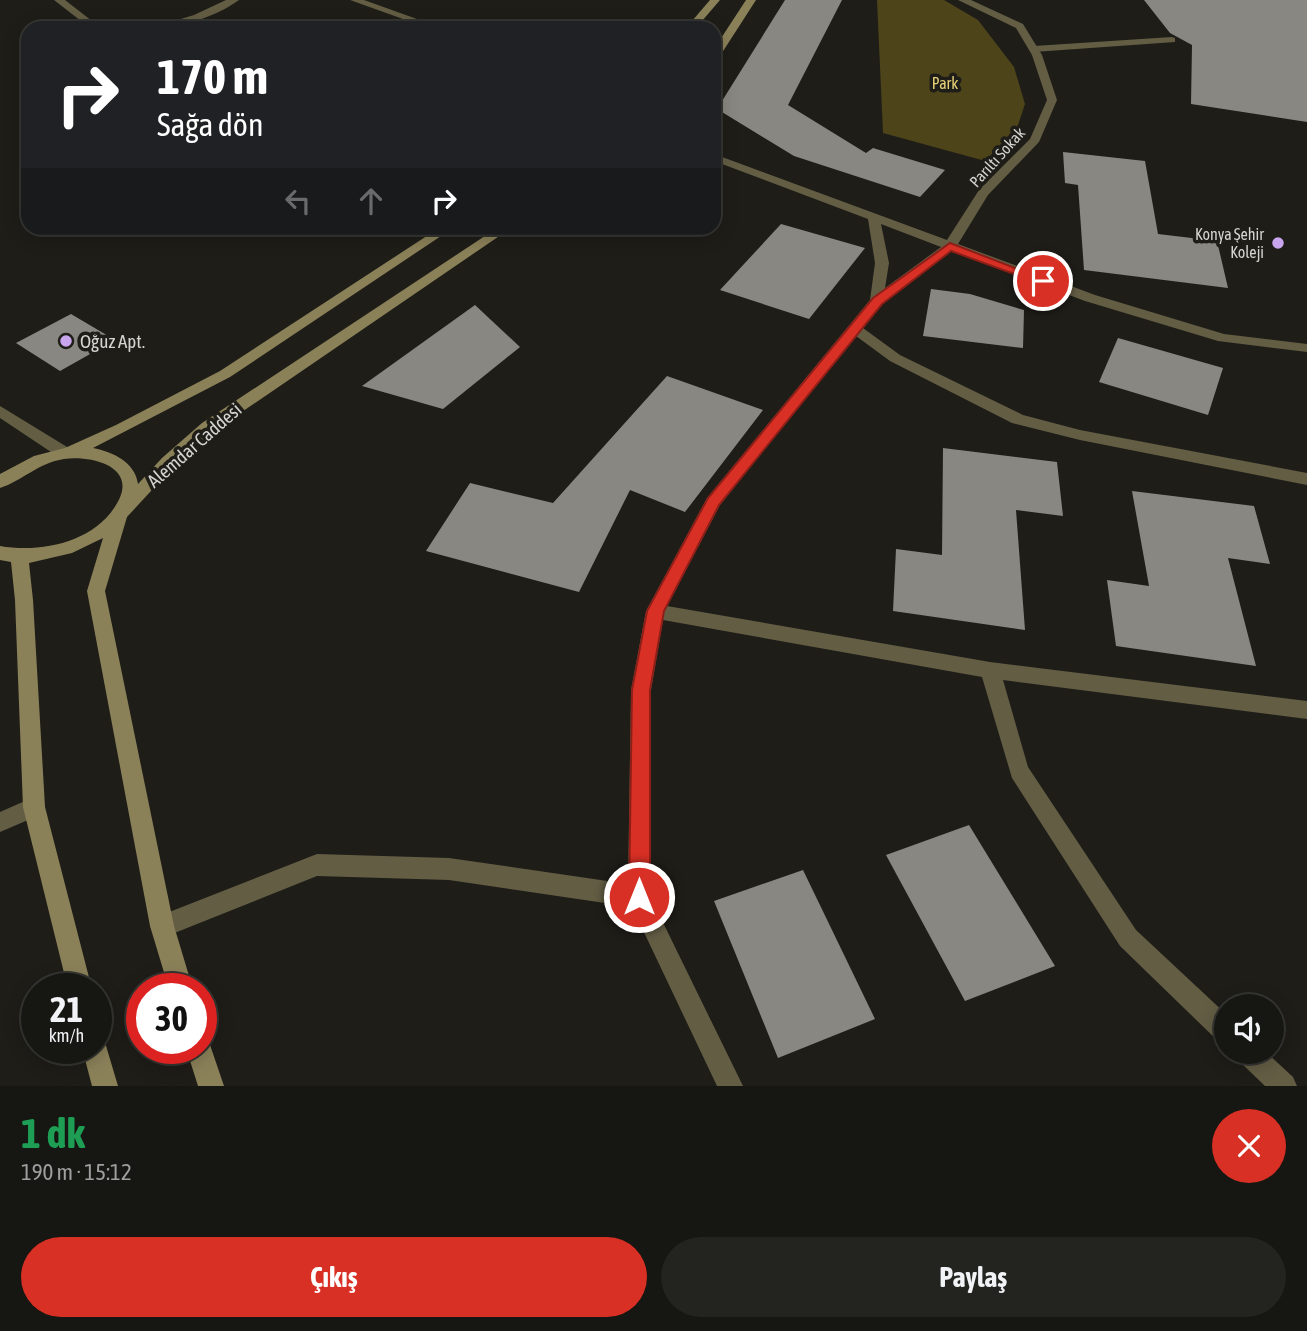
<!DOCTYPE html>
<html lang="tr">
<meta charset="utf-8">
<style>
body{margin:0;font-family:"Asap Condensed",sans-serif;background:#232320;color:#f1f3f6;height:100vh;display:flex;flex-direction:column;font-size:26px;white-space:nowrap}
*{box-sizing:border-box;margin:0}
p{font-size:23px;color:#9e9f9f}
.icon{flex:none;width:38px;height:38px;fill:none;stroke:currentColor;stroke-width:2;stroke-linecap:round;stroke-linejoin:round}
.map{position:relative;height:1086px;overflow:hidden}
.details{display:flex;flex-direction:column;background:#161612;flex:1}
.details>*{flex:none}
.hud{position:absolute;left:21px;top:21px;width:700px;height:214px;border-radius:21px;box-shadow:0 4px 18px #0003,0 0 0 2px #353532;background:#202124;color:#fff;overflow:hidden}
.fabs{position:absolute;left:1214px;top:994px;display:grid;gap:14px}
.fabs a{display:grid;place-items:center;width:70px;height:70px;border-radius:50%;background:#161612;box-shadow:0 4px 18px #0003,0 0 0 2px #353532;font-size:35px}
.speed{position:absolute;left:21px;top:973px;display:flex;gap:14px;font-size:35px;font-weight:700;text-align:center}
.speed>*{display:grid;place-content:center;width:91px;height:91px;border-radius:50%;background:#161612;box-shadow:0 4px 18px #0003,0 0 0 2px #353532;line-height:1}
.speed small{font-size:18px;font-weight:400}
.speed .limit{border:10px solid #d22;background:#fff;color:#111}
.pin{position:absolute;display:grid;place-items:center;width:60px;height:60px;color:#fff;margin:-30px;border:4px solid #fff;border-radius:50%;box-shadow:0 2px 7px #0007}
.me{position:absolute;width:77px;margin:-38px;rotate:0deg;stroke-linejoin:round;filter:drop-shadow(0 0 5px #0008)}
.turn{display:flex;align-items:center;gap:24px;height:147px;padding:0 21px;font-size:32px}
.turn .icon{width:91px;height:91px;stroke-width:2.5}
.turn b{display:block;font-size:49px;line-height:60px}
.lanes{display:flex;align-items:center;height:66px;padding:0 21px;background:#0003;justify-content:center;gap:35px;direction:ltr}
.lanes .off{opacity:.35}
.round{display:grid;place-items:center;flex:none;width:74px;height:74px;border-radius:37px;background:#232320}
.overview{display:flex;align-items:center;justify-content:space-between;height:119px;padding:0 21px}
h1{font-size:42px;font-weight:700;line-height:52px;color:#1e9e55}
.cta{display:flex;gap:14px;margin-top:auto;padding:14px 21px}
.cta a{flex:1;height:80px;border-radius:42px;background:#d93025;color:#fff;font-size:28px;font-weight:700;line-height:80px;text-align:center}
.cta a+a{background:#232320;color:#f1f3f6}
.map>svg:first-child{display:block}
.green{fill:#4e441a}
.building{fill:#898781}
.lines{fill:none;stroke-linecap:round;stroke-linejoin:round}
.service{fill:#635d44;fill-rule:evenodd}
.minor{fill:#635d44;fill-rule:evenodd}
.tertiary{fill:#635d44;fill-rule:evenodd}
.secondary{fill:#8b8159;fill-rule:evenodd}
.route{fill:#d93025;stroke:#8d1f18;stroke-width:2}
.poi-dot{fill:#c9a5ee;stroke:#1e1d18;stroke-width:2.5}
.labels{text-anchor:middle;dominant-baseline:central;stroke-width:7;stroke-linejoin:round;paint-order:stroke}
.far-park-label{font-size:16px;fill:#e8d277;stroke:#1e1d18}
.far-street-label{font-size:16px;fill:#d5d4d1;stroke:#1e1d18}
.far-poi-label{font-size:16px;fill:#d5d4d1;stroke:#1e1d18;text-anchor:end}
.poi-label{font-size:19px;fill:#d5d4d1;stroke:#1e1d18;text-anchor:start}
.street-label{font-size:19px;fill:#d5d4d1;stroke:#1e1d18}
</style>
<div class="map">
<svg width="1307" height="1086" viewBox="0 0 1307 1086">
<rect width="100%" height="100%" fill="#1e1d18"/>
<path class="green" d="M877,0H944L978,20L1014,67L1025,104L1018,125L989,162L883,133Z"/>
<g class="building">
<path d="M785,0H842L788,105L866,153L873,148L945,170L920,197L794,156L717,109Z"/>
<path d="M1144,0H1307V122L1191,104L1192,45L1170,33Z"/>
<path d="M1063,152L1145,161L1158,234L1217,241L1228,288L1084,270L1078,185L1065,183Z"/>
<path d="M781,224L865,248L809,319L720,290Z"/>
<path d="M931,289L970,294L1024,310L1023,348L923,336Z"/>
<path d="M475,305L520,347L443,409L362,386Z"/>
<path d="M71,314L115,340L60,371L16,343Z"/>
<path d="M1118,338L1223,368L1208,415L1099,382Z"/>
<path d="M667,376L763,410L685,512L630,490L579,592L426,551L470,483L553,503Z"/>
<path d="M943,448L1057,462L1063,516L1016,510L1025,630L893,611L896,549L942,555Z"/>
<path d="M1132,491L1254,506L1270,564L1228,558L1256,666L1116,646L1107,580L1149,586Z"/>
<path d="M969,825L1055,966L965,1001L886,855Z"/>
<path d="M803,870L875,1019L778,1058L714,901Z"/>
</g>
<g class="lines">
<path class="service" d="M1172,37L1175,38V42L1034,52L1029,49L1034,46Z"/>
<g class="minor">
<path d="M54,0H65L101,28H90Z"/>
<path d="M226,0H239C216,17 180,28 151,28L194,15Z"/>
<path d="M350,0H364L442,28H428Z"/>
<path d="M958,0H971L1023,24L1042,55L1057,100L1039,142L988,195L958,244L1095,295L1224,334L1307,344V352L1218,341L1085,301L952,251L882,304L863,328L900,355L1023,415L1080,430L1307,473V485L1080,440L1012,423L890,361L856,336L720,505L667,606L990,662L1307,701V719L1003,680L1028,767L1136,930L1227,1015V1044L1218,1041L1120,946L1012,778L982,677L663,620L651,690L650,896L743,1086H717L632,907L449,880L317,876L162,938L154,934L150,926L154,918L317,854L449,858L628,884L631,690L646,611L707,498L870,300L875,263L868,219L714,161V154L947,240L979,190L1030,139L1047,100L1032,55L1016,28ZM881,224L941,247L885,288L889,263Z"/>
<path d="M34,797L42,800L45,807L42,814L0,832V812Z"/>
<path d="M1235,1052H1266L1293,1077L1297,1086H1265L1239,1061Z"/>
</g>
<path class="tertiary" d="M0,406L72,450L74,454L72,458H60L0,418Z"/>
<g class="secondary">
<path d="M710,0H720L696,28H686Z"/>
<path d="M746,0H756L718,59L714,60V49Z"/>
<path d="M439,228H453L230,377L93,448C113,452 135,462 138,484L162,458L202,423L497,228H511L214,431L174,466L127,517L105,591L174,926L193,989H169L150,926L87,591L103,538L72,553L29,563L33,600L45,807L92,989H68L23,807L15,600L11,562L0,560V546C40,553 93,543 116,505C140,467 92,455 64,459C38,463 22,481 0,488V474L34,456L65,448L116,425L220,371Z"/>
<path d="M96,1036L104,1039L118,1086H92L82,1048H96Z"/>
<path d="M201,1036L208,1039L224,1086H198L186,1048H201Z"/>
</g>
</g>
<path class="route" d="M950,243L1049,281L1039,283L951,251L882,304L719,505L664,611L650,690V897L647,904L639,907L632,904L629,897L632,690L647,611L708,498L873,298Z"/>
<g class="poi-dot">
<circle cx="1278" cy="243" r="7"/>
<circle cx="66" cy="341" r="7"/>
</g>
<g class="labels">
<g class="far-park-label">
<text x="945" y="83">Park</text>
</g>
<g class="far-street-label">
<text transform="translate(997 157) rotate(-48)">Parıltı Sokak</text>
</g>
<g class="far-poi-label">
<text x="1264" y="234">Konya Şehir<tspan x="1264" dy="18">Koleji</tspan></text>
</g>
<g class="poi-label">
<text x="80" y="341">Oğuz Apt.</text>
</g>
<g class="street-label">
<text transform="translate(194 445) rotate(-41)">Alemdar Caddesi</text>
</g>
</g>
</svg>
<div class="fabs">
<a><svg class="icon" aria-label="sound" viewBox="0 0 24 24"><path d="M4 9h4l5-4v14l-5-4H4zM17 9q2 3 0 6"/></svg></a>
</div>
<div class="speed"><div>21<small>km/h</small></div><div class="limit">30</div></div>
<div class="pin" style="left:1043px;top:281px;background:#d93025"><svg class="icon" aria-label="arrive" viewBox="0 0 24 24"><path d="M6 21V4h12l-3 4 3 4H6"/></svg></div>
<svg class="me" style="left:639px;top:897px" viewBox="-20 -20 40 40"><circle r="17" fill="#d93025" stroke="#fff" stroke-width="3"/><path d="M0-11L8 9 0 5-8 9z" fill="#fff"/></svg>
<div class="hud">
<div class="turn"><svg class="icon" aria-label="right" viewBox="0 0 24 24"><path d="M7 20v-9h11M14 6l5 5-5 5"/></svg><div><b>170 m</b>Sağa dön</div></div>
<div class="lanes"><svg class="icon off" aria-label="left" viewBox="0 0 24 24"><path d="M17 20v-9H6M10 6l-5 5 5 5"/></svg><svg class="icon off" aria-label="ahead" viewBox="0 0 24 24"><path d="M12 20V5M6 11l6-6 6 6"/></svg><svg class="icon" aria-label="right" viewBox="0 0 24 24"><path d="M7 20v-9h11M14 6l5 5-5 5"/></svg></div>
</div>
</div>
<section class="details">
<div class="overview"><div><h1>1 dk</h1><p>190 m · 15:12</p></div><a class="round" style="background:#d93025;color:#fff"><svg class="icon" aria-label="close" viewBox="0 0 24 24"><path d="M6 6l12 12M18 6L6 18"/></svg></a></div>
<div class="cta"><a>Çıkış</a><a>Paylaş</a></div>
</section>
